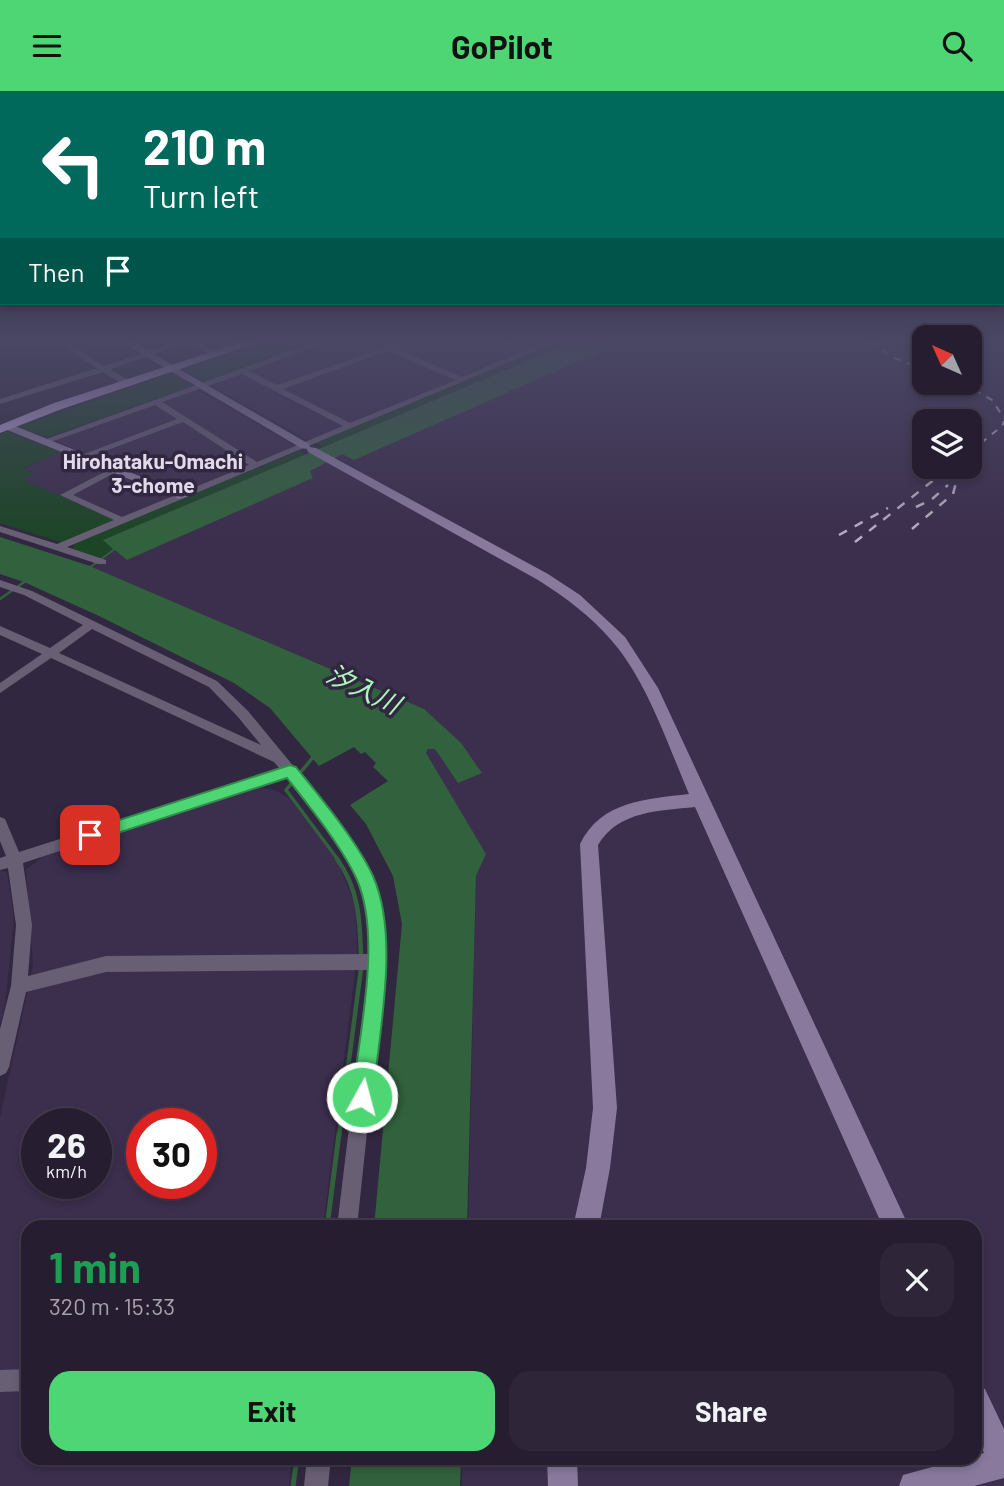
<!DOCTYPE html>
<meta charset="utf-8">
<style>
body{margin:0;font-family:Barlow,"Noto Sans JP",sans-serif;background:#2e2638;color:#f1f3f6;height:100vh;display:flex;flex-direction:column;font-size:26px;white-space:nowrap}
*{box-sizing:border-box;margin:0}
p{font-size:23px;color:#a4a2ab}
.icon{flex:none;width:38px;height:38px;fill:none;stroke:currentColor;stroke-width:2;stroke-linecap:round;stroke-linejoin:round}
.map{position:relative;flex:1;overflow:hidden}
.sheet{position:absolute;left:21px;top:1129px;width:961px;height:245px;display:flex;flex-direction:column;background:#261d30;border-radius:21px;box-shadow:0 4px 10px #0003,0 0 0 2px #423b4c}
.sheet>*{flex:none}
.guide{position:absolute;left:0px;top:0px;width:1004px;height:214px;box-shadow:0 4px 10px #0003,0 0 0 2px #423b4c;background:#00695c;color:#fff;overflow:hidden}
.needle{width:46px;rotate:315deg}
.controls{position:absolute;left:912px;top:234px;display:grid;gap:14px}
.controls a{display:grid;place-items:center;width:70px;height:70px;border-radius:14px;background:#261d30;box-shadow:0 4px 10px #0003,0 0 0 2px #423b4c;font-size:35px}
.speed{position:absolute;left:21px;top:1017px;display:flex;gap:14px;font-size:35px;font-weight:700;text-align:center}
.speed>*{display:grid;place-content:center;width:91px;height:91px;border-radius:50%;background:#261d30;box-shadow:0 4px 10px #0003,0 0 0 2px #423b4c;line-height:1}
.speed small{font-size:18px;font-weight:400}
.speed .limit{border:10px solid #d22;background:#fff;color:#111}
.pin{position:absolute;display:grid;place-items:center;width:60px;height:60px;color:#fff;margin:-30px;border-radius:14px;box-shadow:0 4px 10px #0006}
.me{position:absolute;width:77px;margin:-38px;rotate:7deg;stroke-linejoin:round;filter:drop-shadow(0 0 5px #0008)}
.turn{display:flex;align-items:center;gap:24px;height:147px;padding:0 28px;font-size:32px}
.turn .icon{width:91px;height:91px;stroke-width:2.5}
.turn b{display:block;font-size:49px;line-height:60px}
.then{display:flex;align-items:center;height:66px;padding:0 28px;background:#0003;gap:14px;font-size:26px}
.round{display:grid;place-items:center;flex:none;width:74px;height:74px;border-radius:21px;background:#2e2638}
.head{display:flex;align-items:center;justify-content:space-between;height:119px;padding:0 28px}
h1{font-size:42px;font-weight:700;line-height:52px;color:#1e9e55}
.primary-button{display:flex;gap:14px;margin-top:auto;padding:14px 28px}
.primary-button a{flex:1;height:80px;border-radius:21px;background:#4ed675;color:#111;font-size:28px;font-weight:700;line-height:80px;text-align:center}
.primary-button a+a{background:#2e2638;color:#f1f3f6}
header{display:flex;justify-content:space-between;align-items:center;height:91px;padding:0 28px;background:#4ed675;color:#111;font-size:32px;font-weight:700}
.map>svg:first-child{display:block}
.built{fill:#3c2e4d;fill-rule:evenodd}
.green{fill:#1c4526}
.water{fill:#32623d}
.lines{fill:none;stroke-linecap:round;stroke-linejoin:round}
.stream-far3{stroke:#32623d;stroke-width:2.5}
.stream-far2{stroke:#32623d;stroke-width:3.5}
.stream-far1{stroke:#32623d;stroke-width:4.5}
.stream{stroke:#32623d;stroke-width:5}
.street{fill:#685f75;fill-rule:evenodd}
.secondary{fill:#897a9d;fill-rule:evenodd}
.highway{fill:#b9a2d7;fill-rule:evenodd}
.rail-far1{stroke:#b7b0c2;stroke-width:2;stroke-dasharray:7 7;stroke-linecap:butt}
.rail{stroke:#b7b0c2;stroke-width:2.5;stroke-dasharray:9 9;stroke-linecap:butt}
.route{fill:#4ed675;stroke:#338b4c;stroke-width:2}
.labels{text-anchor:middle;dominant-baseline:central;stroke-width:7;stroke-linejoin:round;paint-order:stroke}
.far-neighbourhood-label{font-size:21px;font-weight:bold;fill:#e0daea;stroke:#322740}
.water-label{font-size:26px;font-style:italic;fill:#adf7bb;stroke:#322740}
</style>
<header><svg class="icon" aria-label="menu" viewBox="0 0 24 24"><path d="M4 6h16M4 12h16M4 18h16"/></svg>GoPilot<svg class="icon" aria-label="search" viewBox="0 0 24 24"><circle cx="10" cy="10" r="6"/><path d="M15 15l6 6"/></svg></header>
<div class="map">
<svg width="1004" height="1395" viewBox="0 0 1004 1395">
<rect width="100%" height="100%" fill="#322740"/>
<g class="built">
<path d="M326,252H549L310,351L209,293Z"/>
<path d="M620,252H924V292H970V252H1004V1395H462V1367H975V1136H468L476,785L486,763L426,663L428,658H435L424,618L92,476L115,459L313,387L310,380L319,373L342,363L354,369ZM924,331H970V376H924Z"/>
<path d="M195,298L297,356L183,403L53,349Z"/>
<path d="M61,361L173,404V407L118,430L23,389L21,379Z"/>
<path d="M261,696L277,700L290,708L337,770L356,815L357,865L323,1136H28V1367H292L289,1395H0V1026L33,875L26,779L42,766ZM37,1032H96V1092H37ZM142,1032H201V1092H142Z"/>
<path d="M0,779L7,781L14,828L5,914L0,933Z"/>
</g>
<g class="green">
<path d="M262,252H316L205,291L185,279Z"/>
<path d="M556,252H570L323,356L316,352Z"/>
<path d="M166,284H172L192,295L48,346L16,336Z"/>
<path d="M6,340L61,361L22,378L34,382L24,389L118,430L63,452L0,432V343Z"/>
<path d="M299,360L305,364L104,449L113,458L100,467L73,458L74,452Z"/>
</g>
<g class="water">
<path d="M570,252H620L354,369L342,363L310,380L313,387L127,469L115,459L92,476L424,618L461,652L482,682L458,692L435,658H428L426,662L486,763L476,785L467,1136H374L402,833L393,785L366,733L350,714L388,690L373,676L376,672L365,661L361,663L354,656L319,675L270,617L234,592L99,525L24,491L0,483V446L90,475L113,458L103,449Z"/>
<path d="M352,1367H461L460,1395H349Z"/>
</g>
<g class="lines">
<path class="stream-far3" d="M0,508L27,489"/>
<path class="stream-far2" d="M314,665L286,699L339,770"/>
<g class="stream-far1">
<path d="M337,768C359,798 360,830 361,866"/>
<path d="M339,1045L361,878"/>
</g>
<g class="stream">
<path d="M327,1136L339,1043"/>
<path d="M293,1395L297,1367"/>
</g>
<g class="street">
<path d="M59,252H68L104,275L175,252H187L110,278L131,291V295H125L103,281L0,313V308L97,277Z"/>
<path d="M189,252H199L220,264L213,266Z"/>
<path d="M313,252H324L249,280L277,294L383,257V254L406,252L395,257L462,286L544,252H555L67,456L106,469V473H98L0,441V435L57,453L114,429L60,404L112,377L120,379L73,404L122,426L249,374L183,331L86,367L79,365L177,328L155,314L48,352L41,350ZM388,260L456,289L350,332L283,298ZM242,283L343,335L257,371L162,311Z"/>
<path d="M0,489L32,500L217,590L248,620L328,717L370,782L385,830V871L357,1136H337L368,879L106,881L26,901L9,976L6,982L0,985V938L11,895L16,834L8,777L0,779V767L6,765L0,750V726L5,728L19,761L280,678L274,671L51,567L0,602V592L42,563L0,544V535L50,557L83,534L24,504L0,496ZM92,538L209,596L238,626L261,654L59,562ZM287,686C319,726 363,779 369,831C370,841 369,853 369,863L106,865L28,885L32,834L23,772Z"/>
<path d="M28,1278V1300L0,1301V1279Z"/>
<path d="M307,1367H331L328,1395H304Z"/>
</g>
<g class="secondary">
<path d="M123,252H134L309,353L310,356L316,357L548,483L580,504L625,546L658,597L909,1136H883L695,716C660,720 619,719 598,754L617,1017L610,1077L599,1136H573L586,1077L593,1017L580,753C601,710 646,708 689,703C668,654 647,590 612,550C591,525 566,507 538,489L308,361L307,358L301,357Z"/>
<path d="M2,333H10L189,405L179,408L2,337Z"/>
<path d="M975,1293L985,1298L1004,1338V1387L974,1395H899L903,1384L965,1367H975V1364L984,1362L975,1341Z"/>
<path d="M547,1367H577L578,1395H548Z"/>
</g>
<path class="highway" d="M239,252H256L62,318L0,342V334L54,312Z"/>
<g class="rail-far1">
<path d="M870,252L892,266L924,279"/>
<path d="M962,292L992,309L1004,327"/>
<path d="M970,361L1002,335L1004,330"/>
<path d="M938,385L950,376"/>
<path d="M958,385L960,376"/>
</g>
<g class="rail">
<path d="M916,416L931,409L948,394"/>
<path d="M912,438L953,403L958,384"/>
<path d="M839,444L888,417"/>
<path d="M855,451L940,384"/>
</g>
</g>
<linearGradient id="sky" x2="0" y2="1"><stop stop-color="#1c1523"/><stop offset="0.56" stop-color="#494764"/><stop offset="1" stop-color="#494764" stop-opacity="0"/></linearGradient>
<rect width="1004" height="448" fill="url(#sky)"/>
<path class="route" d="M290,674L296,676C320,706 357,750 373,785C400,846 379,940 373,1006L370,1014L362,1017L355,1014L352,1006C359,945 382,846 357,789C343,757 309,715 287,687L90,751L85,749L82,744L85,740Z"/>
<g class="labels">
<g class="far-neighbourhood-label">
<text x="153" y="369">Hirohataku-Omachi<tspan x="153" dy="24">3-chome</tspan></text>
</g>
<g class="water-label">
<text transform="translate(364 597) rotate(26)">汐入川</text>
</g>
</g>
</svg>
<div class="controls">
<a><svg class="needle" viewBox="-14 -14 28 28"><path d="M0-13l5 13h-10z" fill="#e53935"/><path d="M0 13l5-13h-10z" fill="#a4a2ab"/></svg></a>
<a><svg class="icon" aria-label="layers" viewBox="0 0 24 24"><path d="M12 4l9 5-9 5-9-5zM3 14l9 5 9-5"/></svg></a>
</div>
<div class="speed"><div>26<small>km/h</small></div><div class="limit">30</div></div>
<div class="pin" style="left:90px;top:744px;background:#d93025"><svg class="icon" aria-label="arrive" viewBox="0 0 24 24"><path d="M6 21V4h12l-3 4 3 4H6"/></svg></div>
<svg class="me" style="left:362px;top:1006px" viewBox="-20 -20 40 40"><circle r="17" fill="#4ed675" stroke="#fff" stroke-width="3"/><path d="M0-11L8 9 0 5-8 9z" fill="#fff"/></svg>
<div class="guide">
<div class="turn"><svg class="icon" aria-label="left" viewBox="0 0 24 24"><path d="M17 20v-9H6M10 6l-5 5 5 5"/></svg><div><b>210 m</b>Turn left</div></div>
<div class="then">Then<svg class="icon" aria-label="arrive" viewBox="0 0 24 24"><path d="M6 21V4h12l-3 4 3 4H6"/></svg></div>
</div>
<section class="sheet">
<div class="head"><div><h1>1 min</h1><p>320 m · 15:33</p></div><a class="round"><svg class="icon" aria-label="close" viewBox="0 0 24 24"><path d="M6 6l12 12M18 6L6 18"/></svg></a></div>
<div class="primary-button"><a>Exit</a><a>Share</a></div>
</section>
</div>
